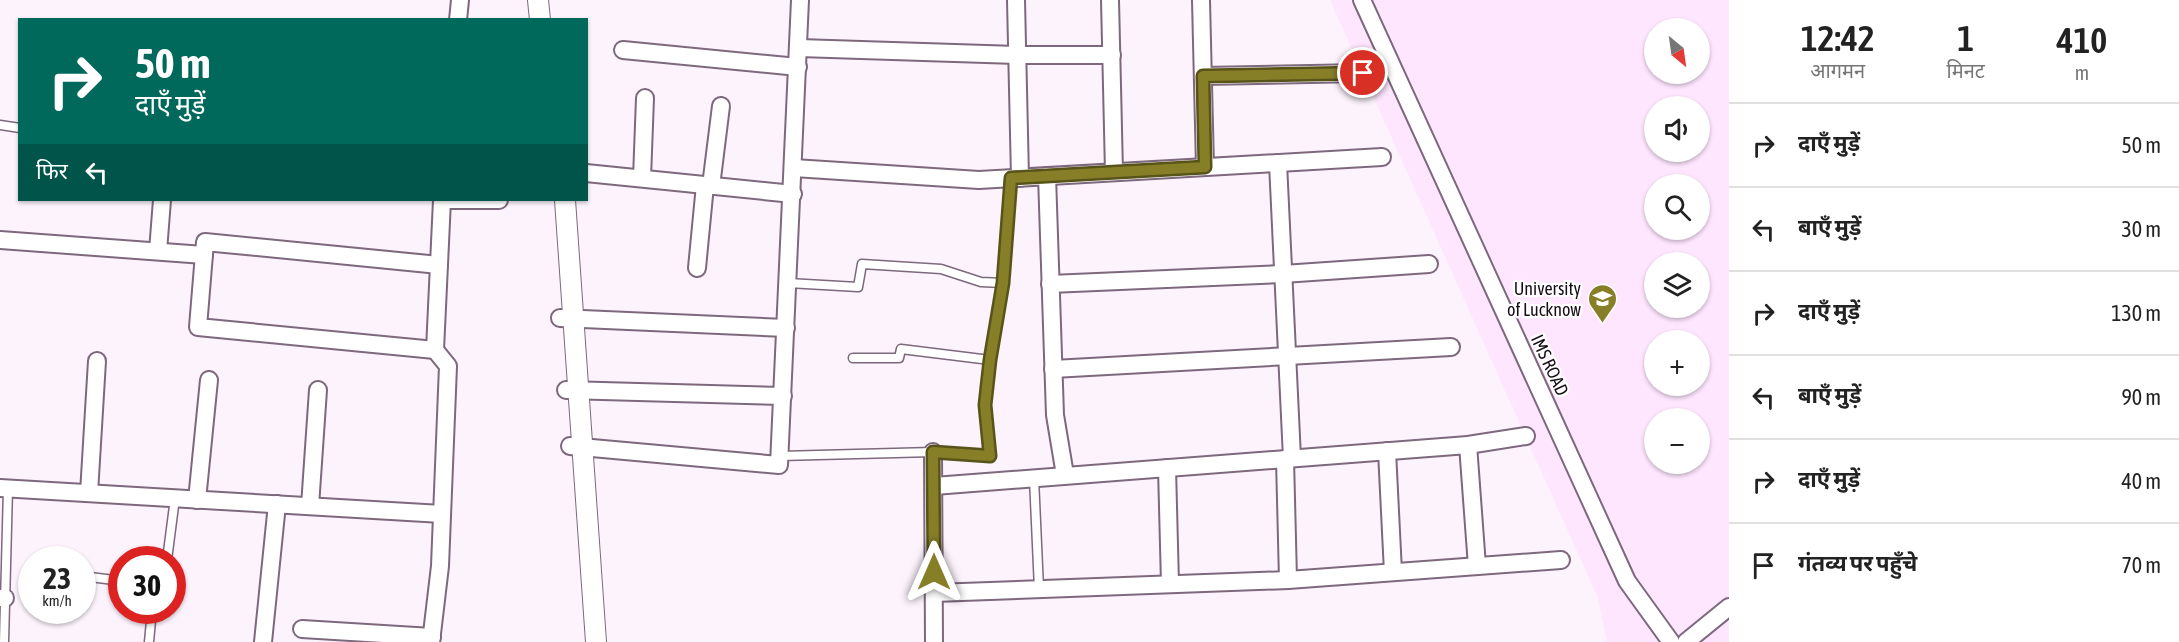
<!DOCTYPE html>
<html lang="hi">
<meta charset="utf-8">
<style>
body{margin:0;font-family:"Asap Condensed","Noto Sans Devanagari",sans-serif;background:#f2f2f2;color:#222;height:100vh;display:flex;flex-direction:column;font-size:22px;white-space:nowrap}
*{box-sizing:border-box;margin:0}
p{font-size:20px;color:#767676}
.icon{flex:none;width:33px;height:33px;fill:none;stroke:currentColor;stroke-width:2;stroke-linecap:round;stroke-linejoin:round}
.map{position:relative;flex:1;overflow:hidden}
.details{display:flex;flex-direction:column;background:#fff;width:450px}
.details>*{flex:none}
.guide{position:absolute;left:18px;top:18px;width:570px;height:183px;border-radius:0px;box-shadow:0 2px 4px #0004;background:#00695c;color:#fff;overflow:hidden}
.needle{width:39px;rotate:151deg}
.fabs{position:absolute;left:1644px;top:18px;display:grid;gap:12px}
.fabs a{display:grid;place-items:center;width:66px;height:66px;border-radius:50%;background:#fff;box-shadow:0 2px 4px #0004;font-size:30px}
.speed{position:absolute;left:18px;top:546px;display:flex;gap:12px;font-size:30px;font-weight:700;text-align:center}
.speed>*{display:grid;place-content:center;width:78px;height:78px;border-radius:50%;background:#fff;box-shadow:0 2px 4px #0004;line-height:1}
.speed small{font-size:15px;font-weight:400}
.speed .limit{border:9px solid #d22;background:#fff;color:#111}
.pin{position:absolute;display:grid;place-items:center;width:51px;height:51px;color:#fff;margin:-26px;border:3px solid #fff;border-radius:50%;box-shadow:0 2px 6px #0007}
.me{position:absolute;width:66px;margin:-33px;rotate:0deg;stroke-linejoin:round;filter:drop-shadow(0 0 4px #0008)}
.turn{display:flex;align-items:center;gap:21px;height:126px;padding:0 18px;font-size:27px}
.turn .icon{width:78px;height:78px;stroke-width:2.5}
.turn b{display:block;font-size:42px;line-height:51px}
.then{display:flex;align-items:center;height:57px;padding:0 18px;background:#0003;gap:12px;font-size:22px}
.eta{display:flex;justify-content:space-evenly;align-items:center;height:102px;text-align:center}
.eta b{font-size:36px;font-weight:600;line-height:42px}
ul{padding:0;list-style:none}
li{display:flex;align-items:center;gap:18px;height:84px;padding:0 18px;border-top:2px solid #e0e0e0}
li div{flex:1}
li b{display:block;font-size:22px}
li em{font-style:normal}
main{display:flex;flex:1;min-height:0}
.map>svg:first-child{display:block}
.built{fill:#fee6fe;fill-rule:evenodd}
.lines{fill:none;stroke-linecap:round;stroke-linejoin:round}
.service-casing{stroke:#7d687d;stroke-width:11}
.minor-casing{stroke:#7d687d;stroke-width:20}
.tertiary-casing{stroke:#7d687d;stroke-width:22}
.service{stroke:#fff;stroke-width:8}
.minor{stroke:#fff;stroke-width:16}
.tertiary{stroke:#fff;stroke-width:20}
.route-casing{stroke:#585319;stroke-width:15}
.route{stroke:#877f27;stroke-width:10}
.labels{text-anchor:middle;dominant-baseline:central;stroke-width:4.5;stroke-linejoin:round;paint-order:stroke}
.poi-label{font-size:18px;fill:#170f17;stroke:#fff;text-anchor:end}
.street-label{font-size:18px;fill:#170f17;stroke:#fff}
</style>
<main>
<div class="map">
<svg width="1729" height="642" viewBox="0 0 1729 642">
<rect width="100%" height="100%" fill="#fcf3fc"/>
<path class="built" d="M1330,0H1729V642H1607L1598,598ZM1654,28H1700V74H1654ZM1654,106H1700V152H1654ZM1654,184H1700V230H1654ZM1654,262H1700V308H1654ZM1654,340H1700V386H1654ZM1654,418H1700V464H1654Z"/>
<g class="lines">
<defs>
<g id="service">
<path d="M0,125L20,128"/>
<path d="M788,283L858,287L862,264L941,269L981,282L1003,283"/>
<path d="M853,358H899L901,349L990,360"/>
<path d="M780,456L933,452L990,456L985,405L990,360L1003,283L1011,178"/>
<path d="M1034,478L1039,589"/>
<path d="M167,560L175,498"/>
<path d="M82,576L122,581"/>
<path d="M4,642L8,488"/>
<path d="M149,642L152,610"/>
</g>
<g id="minor">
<path d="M1016,0L1020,178"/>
<path d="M1110,0L1114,172"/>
<path d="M1201,0L1205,167"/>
<path d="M1362,0L1627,581L1671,642"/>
<path d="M458,20L460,0"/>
<path d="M799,48L1017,55H1112"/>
<path d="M623,50L798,67"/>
<path d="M1203,76L1363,73"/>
<path d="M1278,163L1292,458"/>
<path d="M794,168L979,180L1382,157"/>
<path d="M586,173L793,194"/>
<path d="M1047,176L1055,415L1065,475"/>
<path d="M642,178L645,98"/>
<path d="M711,186L721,106"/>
<path d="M442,200H499"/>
<path d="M0,240L204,255"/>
<path d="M158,251L162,200"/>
<path d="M697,268L705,185"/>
<path d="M1050,284L1283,274L1429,264"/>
<path d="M560,318L786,328"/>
<path d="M435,350L198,327L205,242L439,265"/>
<path d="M1053,369L1451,347"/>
<path d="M566,390L783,396"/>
<path d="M1468,445L1477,566"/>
<path d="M570,446L779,465L800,0"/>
<path d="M1387,451L1393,572"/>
<path d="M933,452L934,642"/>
<path d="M1285,459L1288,580"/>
<path d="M1167,468L1170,584"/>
<path d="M934,486L1468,445L1526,436"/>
<path d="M0,488L442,514"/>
<path d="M89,493L97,361"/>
<path d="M197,500L209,380"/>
<path d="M310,506L318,390"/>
<path d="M934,593L1288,580L1561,560"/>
<path d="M0,598H5"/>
<path d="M302,629L432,637"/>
<path d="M263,642L277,504"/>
<path d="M431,642L440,566L448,366L435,350L442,200"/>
<path d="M1686,642L1729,607"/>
</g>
<g id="tertiary">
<path d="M538,0L540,20"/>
<path d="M565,200L596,642"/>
</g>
</defs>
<use href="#service" class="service-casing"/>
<use href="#minor" class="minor-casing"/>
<use href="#tertiary" class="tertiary-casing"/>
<use href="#service" class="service"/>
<use href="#minor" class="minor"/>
<use href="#tertiary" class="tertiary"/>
</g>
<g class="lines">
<defs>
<path id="route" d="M934,572L933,452L990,456L985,405L990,360L1003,283L1011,178L1205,167L1203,76L1363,73"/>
</defs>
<use href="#route" class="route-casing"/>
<use href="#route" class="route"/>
</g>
<defs>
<symbol id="university-pin" viewBox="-11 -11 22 30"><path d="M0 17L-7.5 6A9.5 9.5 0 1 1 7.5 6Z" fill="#877f27" stroke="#fff"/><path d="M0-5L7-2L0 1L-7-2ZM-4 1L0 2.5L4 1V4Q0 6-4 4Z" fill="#fff"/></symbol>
</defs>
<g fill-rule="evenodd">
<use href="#university-pin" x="1586" y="282" width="33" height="45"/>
</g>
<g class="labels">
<g class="poi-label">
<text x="1581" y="288">University<tspan x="1581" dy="21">of Lucknow</tspan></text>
</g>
<g class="street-label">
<text transform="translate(1550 365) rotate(65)">IMS ROAD</text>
</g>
</g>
</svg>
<div class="fabs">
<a><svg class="needle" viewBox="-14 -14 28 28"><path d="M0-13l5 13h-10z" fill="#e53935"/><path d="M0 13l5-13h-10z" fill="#767676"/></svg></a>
<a><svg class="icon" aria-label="sound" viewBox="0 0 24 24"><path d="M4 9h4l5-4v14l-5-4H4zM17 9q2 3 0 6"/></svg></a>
<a><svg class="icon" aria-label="search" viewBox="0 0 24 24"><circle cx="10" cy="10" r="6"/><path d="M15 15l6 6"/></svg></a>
<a><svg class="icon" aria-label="layers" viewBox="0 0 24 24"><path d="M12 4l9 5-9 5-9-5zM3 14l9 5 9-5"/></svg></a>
<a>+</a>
<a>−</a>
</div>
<div class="speed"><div>23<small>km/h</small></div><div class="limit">30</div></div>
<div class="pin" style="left:1363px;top:73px;background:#d93025"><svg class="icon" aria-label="arrive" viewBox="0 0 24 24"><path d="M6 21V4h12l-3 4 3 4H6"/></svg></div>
<svg class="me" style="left:934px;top:572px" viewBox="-20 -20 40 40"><path d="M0-17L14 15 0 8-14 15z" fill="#877f27" stroke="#fff" stroke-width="4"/></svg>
<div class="guide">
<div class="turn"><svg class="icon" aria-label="right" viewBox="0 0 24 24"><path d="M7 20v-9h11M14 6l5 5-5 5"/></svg><div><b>50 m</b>दाएँ मुड़ें</div></div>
<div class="then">फिर<svg class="icon" aria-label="left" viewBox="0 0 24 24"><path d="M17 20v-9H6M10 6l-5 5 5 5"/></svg></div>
</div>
</div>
<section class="details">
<div class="eta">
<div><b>12:42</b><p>आगमन</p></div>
<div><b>1</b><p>मिनट</p></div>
<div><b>410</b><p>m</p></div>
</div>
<ul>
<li><svg class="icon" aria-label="right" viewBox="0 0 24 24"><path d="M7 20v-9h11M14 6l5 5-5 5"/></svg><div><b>दाएँ मुड़ें</b></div><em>50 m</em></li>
<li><svg class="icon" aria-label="left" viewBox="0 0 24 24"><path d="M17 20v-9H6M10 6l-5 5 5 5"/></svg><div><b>बाएँ मुड़ें</b></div><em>30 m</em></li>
<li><svg class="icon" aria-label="right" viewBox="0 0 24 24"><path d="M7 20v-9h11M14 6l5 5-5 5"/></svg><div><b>दाएँ मुड़ें</b></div><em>130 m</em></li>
<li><svg class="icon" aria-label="left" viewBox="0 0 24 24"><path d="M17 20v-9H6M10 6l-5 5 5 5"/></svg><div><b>बाएँ मुड़ें</b></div><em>90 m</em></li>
<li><svg class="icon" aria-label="right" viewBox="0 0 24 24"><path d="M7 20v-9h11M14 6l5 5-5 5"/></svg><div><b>दाएँ मुड़ें</b></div><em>40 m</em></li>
<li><svg class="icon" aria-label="arrive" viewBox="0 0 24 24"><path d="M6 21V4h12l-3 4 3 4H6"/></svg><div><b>गंतव्य पर पहुँचे</b></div><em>70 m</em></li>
</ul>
</section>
</main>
